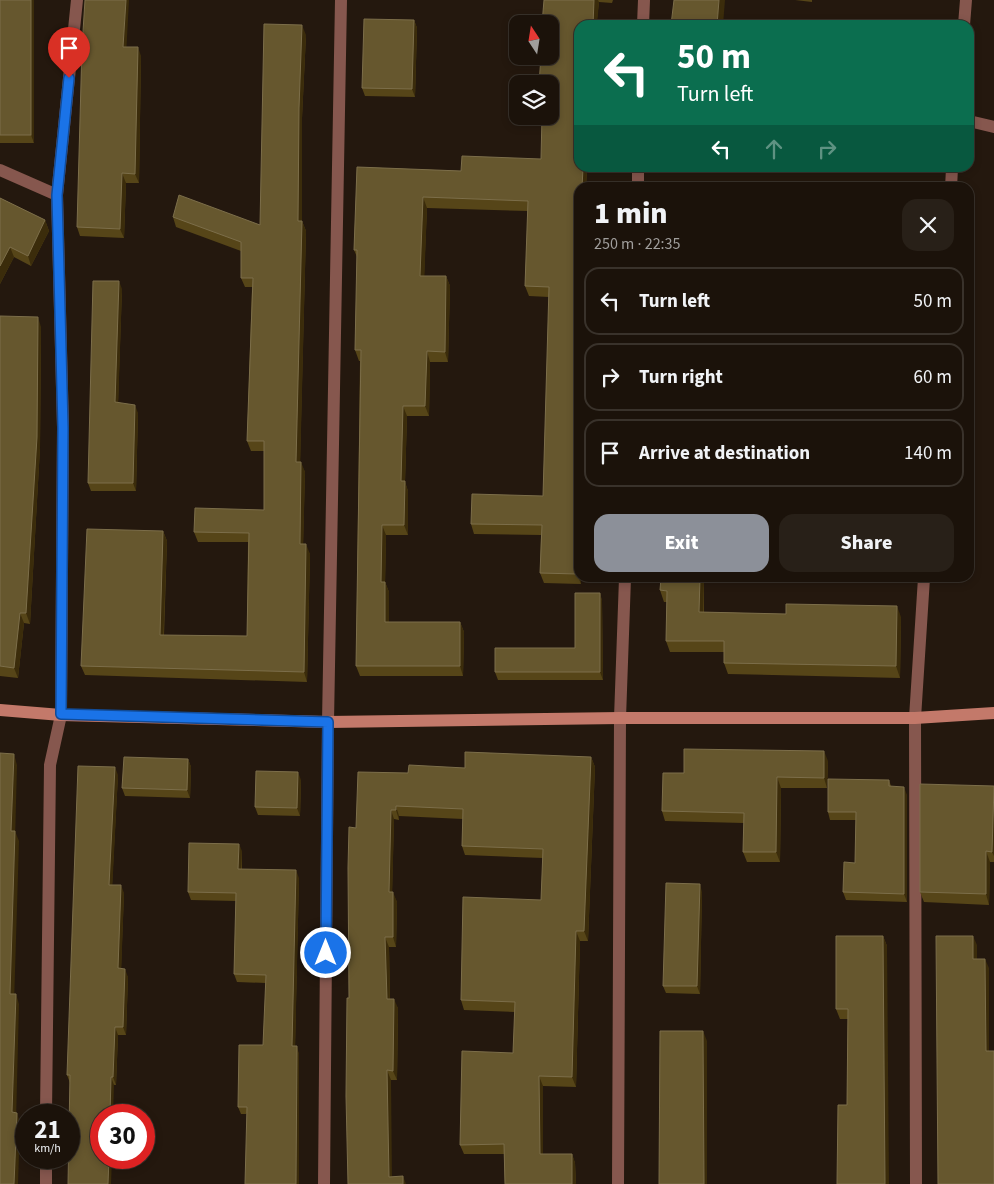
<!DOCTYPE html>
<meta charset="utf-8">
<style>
body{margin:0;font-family:"Source Sans 3",sans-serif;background:#282018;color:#f1f3f6;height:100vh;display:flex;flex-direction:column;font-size:19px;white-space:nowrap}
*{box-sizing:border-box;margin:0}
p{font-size:16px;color:#a09e9c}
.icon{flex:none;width:28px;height:28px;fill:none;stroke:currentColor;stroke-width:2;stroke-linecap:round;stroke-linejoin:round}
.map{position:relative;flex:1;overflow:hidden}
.drawer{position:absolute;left:574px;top:182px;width:400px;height:400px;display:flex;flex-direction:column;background:#1b120a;border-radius:15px;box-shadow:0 2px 8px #0003,0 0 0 1px #39322b}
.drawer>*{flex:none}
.top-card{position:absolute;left:574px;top:20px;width:400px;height:152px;border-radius:15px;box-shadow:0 2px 8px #0003,0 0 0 1px #39322b;background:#0b6e4f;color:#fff;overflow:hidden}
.needle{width:32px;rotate:348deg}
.buttons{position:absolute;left:509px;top:15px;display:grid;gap:10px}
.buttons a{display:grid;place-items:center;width:50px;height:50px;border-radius:10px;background:#1b120a;box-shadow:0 2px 8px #0003,0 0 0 1px #39322b;font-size:25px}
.speed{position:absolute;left:15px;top:1104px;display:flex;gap:10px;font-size:25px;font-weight:700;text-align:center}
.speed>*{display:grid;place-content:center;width:65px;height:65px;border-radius:50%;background:#1b120a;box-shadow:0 2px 8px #0003,0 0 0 1px #39322b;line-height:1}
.speed small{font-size:12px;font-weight:400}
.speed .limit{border:8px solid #d22;background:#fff;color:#111}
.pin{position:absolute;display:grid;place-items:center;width:42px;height:42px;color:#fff;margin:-51px -21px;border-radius:50% 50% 50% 0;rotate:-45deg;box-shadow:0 0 5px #0007}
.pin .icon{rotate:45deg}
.me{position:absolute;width:55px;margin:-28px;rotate:0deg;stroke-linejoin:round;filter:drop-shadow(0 0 4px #0008)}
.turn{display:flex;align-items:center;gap:18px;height:105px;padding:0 20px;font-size:22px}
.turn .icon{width:65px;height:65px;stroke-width:2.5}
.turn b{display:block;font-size:35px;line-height:42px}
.lanes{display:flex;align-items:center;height:48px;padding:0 20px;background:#0003;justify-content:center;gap:25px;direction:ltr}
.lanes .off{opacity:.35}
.round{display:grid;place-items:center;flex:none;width:52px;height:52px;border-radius:15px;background:#282018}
.overview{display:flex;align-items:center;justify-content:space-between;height:85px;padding:0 20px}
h1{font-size:30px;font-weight:800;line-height:38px}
.cta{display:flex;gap:10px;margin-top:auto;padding:10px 20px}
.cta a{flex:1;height:58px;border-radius:15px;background:#8c9099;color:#fff;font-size:20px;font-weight:800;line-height:58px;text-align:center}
.cta a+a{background:#282018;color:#f1f3f6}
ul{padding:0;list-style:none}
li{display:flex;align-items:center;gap:15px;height:68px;margin:0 10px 8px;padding:0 10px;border:2px solid #39322b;border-radius:15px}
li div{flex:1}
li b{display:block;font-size:19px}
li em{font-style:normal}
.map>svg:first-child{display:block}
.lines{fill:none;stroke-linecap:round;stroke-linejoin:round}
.lane{stroke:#86574e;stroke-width:12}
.street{stroke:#86574e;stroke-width:12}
.secondary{stroke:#c3796a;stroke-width:12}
.wall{fill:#564518}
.shaded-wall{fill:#3b2c0b}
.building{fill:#66572e;stroke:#7c6e4a}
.route-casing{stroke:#114b97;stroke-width:12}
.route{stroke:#1a73e8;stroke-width:9}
</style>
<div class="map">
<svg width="994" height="1184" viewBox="0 0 994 1184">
<rect width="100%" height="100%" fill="#24180e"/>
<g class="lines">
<path class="lane" d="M0,170L57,195"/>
<g class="street">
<path d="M643,25L644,0"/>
<path d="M964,25L966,0"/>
<path d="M969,121L994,127"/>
<path d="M638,188V168"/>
<path d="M951,188L952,168"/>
<path d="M46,1115L50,765L61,715L63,427L57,195L77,0"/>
<path d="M46,1184V1158"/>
<path d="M324,1184L328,722L341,0"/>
<path d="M618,1184L620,718L625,578"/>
<path d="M916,1184L915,718L924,578"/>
</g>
<path class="secondary" d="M0,710L61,715L328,722L620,718H915L994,713"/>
</g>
<g class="wall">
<path d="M0,0L34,143H0Z"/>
<path d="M544,0H613L612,3L599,2L579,168H587L586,188H579L581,584L544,583L540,573L541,535L474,534L471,524L543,496L549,297L529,296L525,286L528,211L427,208L424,276H446L450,286L448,362H430L429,416H407L405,482L408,491V535H386L385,582L389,592V622H460L464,632L463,676H360L356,666L360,361H359L355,350L357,257L354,250L357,167L461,171L541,159L550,116Z"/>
<path d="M795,0H812V2Z"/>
<path d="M414,20L417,28L415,97L365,96L362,88Z"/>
<path d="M306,35L302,118V221L306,231L300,462L305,472L303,544L310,554L307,682L85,675L81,666L163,531L167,541L164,635L247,636L248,542H198L194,532L264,510V451H251L247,441L252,287H245L241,278V251L176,227L173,217L260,225Z"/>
<path d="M127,47L141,56L139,183H126L124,238L80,236L77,227Z"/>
<path d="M0,198L45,220L49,231L31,266L14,257L0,284Z"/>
<path d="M122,289L118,402L138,413L136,491H91L88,483Z"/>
<path d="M0,316L41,327L40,448L30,624L24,623L18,678L0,676Z"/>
<path d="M661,578H704V612L901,617L900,678L728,674L724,663V652H670L666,641L667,602H664L660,590Z"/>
<path d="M600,593L602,601L603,680H498L495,672L575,648Z"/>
<path d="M591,757L595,767L588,941H580L576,1087L543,1086V1154H572L575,1163L576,1184H505L504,1154H464L460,1145L513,1053L515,1012L464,1010L461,1000L541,900L543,858L465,855L462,846L463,819L399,816V820L394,819L392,892L397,902L396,947H389L390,999L398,1008L397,1080H391L348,1184L349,998L356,828L408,773Z"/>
<path d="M188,759L191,767L190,798L125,796L122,788Z"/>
<path d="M828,761L827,788H781L780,862H747L743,852L744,823L665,821L662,811L684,773Z"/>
<path d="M118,775L112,885L124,893L121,969L128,977L126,1035H118L116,1085L70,1083L67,1075Z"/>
<path d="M301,780L300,816L258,815L255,807Z"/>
<path d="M889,780L891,786L907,795V902L846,900L843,892L855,863L856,820H830L828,812Z"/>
<path d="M994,786V862H990L989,905L924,902L920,892Z"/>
<path d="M242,851V869L299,878L295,1046L299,1054L246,1114H241L238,1107L263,1045L266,983L237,982L234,974L236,901L191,900L188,892Z"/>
<path d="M702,892L700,994L666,993L663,986Z"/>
<path d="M883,936L887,946L847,1105L848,1019H840L836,1009Z"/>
</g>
<g class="shaded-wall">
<path d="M31,0H34V143L31,135Z"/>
<path d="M126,0H129L126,56L123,47Z"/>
<path d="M594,0H598L599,2L597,25H593Z"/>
<path d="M719,0H725L723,25H717Z"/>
<path d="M414,20L417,28L415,97L412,89Z"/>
<path d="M302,25L306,35L302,118V231L298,221L299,108Z"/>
<path d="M138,47L141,56L139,183L135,174Z"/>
<path d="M583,168H587L586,188H582Z"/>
<path d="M122,173L126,183L124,238L120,229Z"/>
<path d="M423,197L427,208L424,286L420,276Z"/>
<path d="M45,220L49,231L31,266L28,256Z"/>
<path d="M302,221L306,231L300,472L296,462Z"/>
<path d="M10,247L14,257L0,284V266Z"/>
<path d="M446,276L450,286L448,362L445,352Z"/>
<path d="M119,281L122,289L118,410L115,402Z"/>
<path d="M38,317L41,327L40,448L30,624L26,613Z"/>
<path d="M427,351L430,362L429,416L425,406Z"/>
<path d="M135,405L138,413L136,491L133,483Z"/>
<path d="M403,406L407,416L405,482L408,491V535L404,525L401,481Z"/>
<path d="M301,462L305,472L303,554L300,544Z"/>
<path d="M579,524V578H581V584L577,574Z"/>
<path d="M382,525L386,535L385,592L381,582Z"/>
<path d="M163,531L167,541L163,645L160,635Z"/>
<path d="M306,544L310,554L307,682L304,672Z"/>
<path d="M700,578H704L703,623L699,612Z"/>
<path d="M385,582L389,592V632L385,622Z"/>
<path d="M600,593L602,601L603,680L600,672Z"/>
<path d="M897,606L901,617L900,678L896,666Z"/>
<path d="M20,613L24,623L18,678L14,668Z"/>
<path d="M460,622L464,632L463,676L460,666Z"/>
<path d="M824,751L828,761L827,788L824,778Z"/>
<path d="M14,754L17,765L15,841L11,831Z"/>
<path d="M591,757L595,767L588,941L584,931Z"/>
<path d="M188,759L191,767L190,798L187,790Z"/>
<path d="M115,767L118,775L112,893L109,885Z"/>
<path d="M298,772L301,780L300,816L297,808Z"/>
<path d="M777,777L781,788L780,862L776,852Z"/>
<path d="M994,786V856L992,852Z"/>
<path d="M904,787L907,795V902L904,894Z"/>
<path d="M396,806L399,816V820L396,810Z"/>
<path d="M391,810L394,819L392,902L389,892Z"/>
<path d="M15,831L19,841L14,1004L10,994Z"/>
<path d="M239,844L242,851L241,876L238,869Z"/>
<path d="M986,851L990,862L989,905L986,894Z"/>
<path d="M296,870L299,878L295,1054L292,1046Z"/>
<path d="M700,884L702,892L700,994L697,986Z"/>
<path d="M121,885L124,893L121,976L118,968Z"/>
<path d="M393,892L397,902L396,947L393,937Z"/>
<path d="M576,931L580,941L576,1087L572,1077Z"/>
<path d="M883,936L887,946L889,1184H885Z"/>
<path d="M973,936L977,945V968L973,959Z"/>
<path d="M385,937L389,947L390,1008L387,999Z"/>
<path d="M985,959L989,968V1061L986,1051Z"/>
<path d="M125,969L128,977L126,1035L123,1027Z"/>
<path d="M16,994L19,1004L16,1122L12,1112Z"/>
<path d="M394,999L398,1008L397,1080L393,1071Z"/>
<path d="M115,1027L118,1035L116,1085L113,1077Z"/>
<path d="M703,1031L707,1041V1184H704Z"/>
<path d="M297,1046L299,1054V1184H296Z"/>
<path d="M387,1070L391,1080L392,1184L389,1177Z"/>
<path d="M539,1076L543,1086V1164L540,1154Z"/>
<path d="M111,1077L114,1085L113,1115H110Z"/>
<path d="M17,1113L20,1123L18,1184H14Z"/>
<path d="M572,1154L575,1163L576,1184H572Z"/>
<path d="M109,1158H112L111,1184H108Z"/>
<path d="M403,1176L406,1184H403Z"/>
</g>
<g class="building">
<rect x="0" y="0" width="31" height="135"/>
<path d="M85,0H126L123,47H138L135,174L122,173L120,229L77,227L82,47Z"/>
<path d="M544,0H594L593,25H579V168H583L582,188H579V524L577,574L540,573L542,525L471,524L472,494L543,496L549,287L525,286L528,201L423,197L420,276H446L445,352L427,351L425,406H403L401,481H405L404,525H382L381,582H385V622H460V666H356L361,350H355L357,250H354L357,167L461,171L462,156L541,159L542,116H550V84H539L541,56H550V24H542Z"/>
<path d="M674,0H719L717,25H671Z"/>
<path d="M364,19L414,20L412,89L362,88Z"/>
<path d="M264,24L302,25L299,108L298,221H302L296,462H301L300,544H306L304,672L81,666L87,529L163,531L160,635L247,636L249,533L194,532L195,508L264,510V441H247L253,278H241V242L173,217L179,195L260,225Z"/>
<path d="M0,198L45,220L28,256L10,247L0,266Z"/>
<path d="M93,281H119L115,402L135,405L133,483H88Z"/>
<path d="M0,316L38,317L37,437L26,613H20L14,668L0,666Z"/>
<path d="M661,578H700L699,612L786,614V604L897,606L896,666L724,663V641H666L667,591L660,590Z"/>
<path d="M575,593H600V672H495V648H575Z"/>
<path d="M684,749L824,751V778L777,777L776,852H743L744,813L662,811L663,773H684Z"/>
<path d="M465,752L591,757L584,931H576L572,1077L539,1076L540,1154H572V1184H505L504,1144L460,1145L462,1051L513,1053L515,1002L461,1000L463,897L541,900L543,849L462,846L463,809L396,806V810H391L389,892H393V937H385L387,999H394L393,1071L387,1070L389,1177L403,1176V1184H348L346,1096L347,998H349L348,868L349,827L356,828L358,772L408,773L409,765L465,768Z"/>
<path d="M0,753L14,754L11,831H15L10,994H16L12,1112L17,1113L14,1184H0Z"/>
<path d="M124,757L188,759L187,790L122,788Z"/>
<path d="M78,766L115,767L109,885H121L118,968L125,969L123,1027H115L113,1077H111L110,1115H101V1158H109L108,1184H68L70,1075H67Z"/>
<path d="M256,771L298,772L297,808L255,807Z"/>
<path d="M828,779L889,780V786L904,787V894L843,892L844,862L855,863L856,812H828Z"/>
<path d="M920,784L994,786L992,852L986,851V894L920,892Z"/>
<path d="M189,843L239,844L238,869L296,870L292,1046H297L296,1184H245L247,1107H238L239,1045H263L266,975L234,974L236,893L188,892Z"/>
<path d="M666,883L700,884L697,986H663Z"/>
<path d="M836,936H883L885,1184H837L838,1105H847L848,1009H836Z"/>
<path d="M936,936H973V959H985L986,1051H994V1184H938Z"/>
<path d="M660,1031H703L704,1184H659Z"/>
</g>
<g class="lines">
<defs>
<path id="route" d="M69,78L57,195L63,428L61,714L328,722L326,953"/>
</defs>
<use href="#route" class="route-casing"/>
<use href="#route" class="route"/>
</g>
</svg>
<div class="buttons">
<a><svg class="needle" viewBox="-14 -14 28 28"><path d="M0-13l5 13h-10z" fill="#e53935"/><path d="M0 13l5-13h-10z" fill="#a09e9c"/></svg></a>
<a><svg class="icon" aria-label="layers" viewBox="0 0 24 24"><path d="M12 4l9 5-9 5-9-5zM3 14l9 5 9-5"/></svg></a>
</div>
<div class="speed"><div>21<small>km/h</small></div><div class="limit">30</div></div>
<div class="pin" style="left:69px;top:78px;background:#d93025"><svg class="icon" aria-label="arrive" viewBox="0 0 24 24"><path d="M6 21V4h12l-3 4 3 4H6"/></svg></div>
<svg class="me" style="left:326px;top:953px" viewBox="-20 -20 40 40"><circle r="17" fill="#1a73e8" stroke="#fff" stroke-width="3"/><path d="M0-11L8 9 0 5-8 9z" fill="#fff"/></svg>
<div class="top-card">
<div class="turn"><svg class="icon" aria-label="left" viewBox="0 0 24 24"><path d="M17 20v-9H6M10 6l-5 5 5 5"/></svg><div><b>50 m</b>Turn left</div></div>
<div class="lanes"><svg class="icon" aria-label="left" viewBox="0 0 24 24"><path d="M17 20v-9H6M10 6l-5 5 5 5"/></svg><svg class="icon off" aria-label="ahead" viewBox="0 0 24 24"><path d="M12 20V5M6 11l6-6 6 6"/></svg><svg class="icon off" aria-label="right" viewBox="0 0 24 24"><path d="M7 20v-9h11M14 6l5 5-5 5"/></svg></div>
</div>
<section class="drawer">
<div class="overview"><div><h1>1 min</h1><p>250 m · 22:35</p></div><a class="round"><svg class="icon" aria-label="close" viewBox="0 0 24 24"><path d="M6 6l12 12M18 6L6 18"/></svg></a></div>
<ul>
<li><svg class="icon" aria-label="left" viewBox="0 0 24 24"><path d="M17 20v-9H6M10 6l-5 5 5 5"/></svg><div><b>Turn left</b></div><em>50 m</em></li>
<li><svg class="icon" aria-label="right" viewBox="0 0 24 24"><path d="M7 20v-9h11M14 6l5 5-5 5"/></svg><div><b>Turn right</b></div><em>60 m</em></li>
<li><svg class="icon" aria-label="arrive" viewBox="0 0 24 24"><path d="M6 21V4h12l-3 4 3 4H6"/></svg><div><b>Arrive at destination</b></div><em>140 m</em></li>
</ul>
<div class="cta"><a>Exit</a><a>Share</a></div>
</section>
</div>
